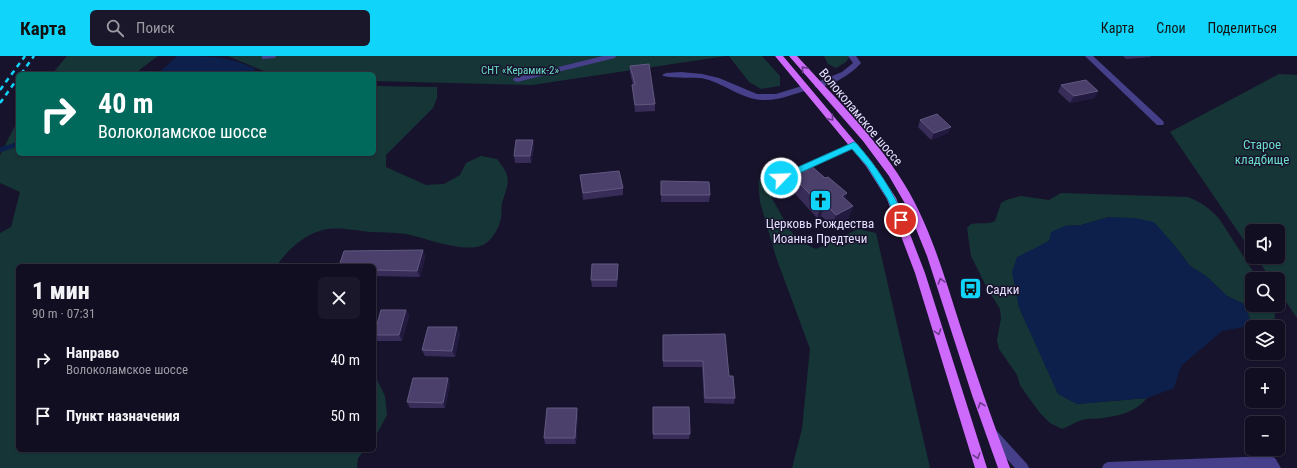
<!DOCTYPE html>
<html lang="ru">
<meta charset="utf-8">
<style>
body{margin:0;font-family:"Roboto Condensed",sans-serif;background:#1b172a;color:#f1f3f6;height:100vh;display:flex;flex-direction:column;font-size:15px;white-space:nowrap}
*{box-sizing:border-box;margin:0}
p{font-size:13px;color:#9c9ca5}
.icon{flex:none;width:22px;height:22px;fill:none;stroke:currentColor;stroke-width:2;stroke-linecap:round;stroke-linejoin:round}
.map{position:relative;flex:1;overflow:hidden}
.drawer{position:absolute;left:16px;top:208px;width:360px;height:188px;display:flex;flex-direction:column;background:#120e21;border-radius:6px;box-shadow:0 1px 3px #0004,0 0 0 1px #312e3f}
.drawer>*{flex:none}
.top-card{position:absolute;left:16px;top:16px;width:360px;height:84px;border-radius:6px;box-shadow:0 1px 3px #0004,0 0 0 1px #312e3f;background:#00695c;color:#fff;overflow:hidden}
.controls{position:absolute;left:1245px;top:168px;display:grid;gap:8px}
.controls a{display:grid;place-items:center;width:40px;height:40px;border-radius:6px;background:#120e21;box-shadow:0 1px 3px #0004,0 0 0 1px #312e3f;font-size:20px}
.pin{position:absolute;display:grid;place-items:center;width:34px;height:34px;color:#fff;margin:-17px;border:2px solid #fff;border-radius:50%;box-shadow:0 1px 4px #0007}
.me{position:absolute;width:44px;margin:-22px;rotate:66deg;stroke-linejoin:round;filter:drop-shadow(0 0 3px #0008)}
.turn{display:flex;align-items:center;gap:14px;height:84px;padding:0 16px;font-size:18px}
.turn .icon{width:52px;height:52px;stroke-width:2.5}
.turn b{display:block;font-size:28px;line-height:34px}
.round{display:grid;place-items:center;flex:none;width:42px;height:42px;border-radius:6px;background:#1b172a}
.summary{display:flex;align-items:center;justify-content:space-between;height:68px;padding:0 16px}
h1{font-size:24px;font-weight:800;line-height:30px}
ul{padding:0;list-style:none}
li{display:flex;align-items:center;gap:12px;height:56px;padding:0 16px}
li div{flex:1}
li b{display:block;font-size:15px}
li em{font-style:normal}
header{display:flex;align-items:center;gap:24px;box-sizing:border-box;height:56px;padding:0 20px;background:#10d4f9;color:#111}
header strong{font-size:19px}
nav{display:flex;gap:22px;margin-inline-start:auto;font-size:14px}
.search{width:280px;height:36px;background:#1b172a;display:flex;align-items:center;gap:10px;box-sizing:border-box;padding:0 14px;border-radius:6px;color:#9c9ca5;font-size:15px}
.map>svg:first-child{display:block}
.green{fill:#163536}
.water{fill:#0d204b}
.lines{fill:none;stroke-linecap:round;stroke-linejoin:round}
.stream{stroke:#0d204b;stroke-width:4.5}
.lane{fill:#463f8a;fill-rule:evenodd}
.street{fill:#463f8a;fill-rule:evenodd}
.primary{fill:#cd69fb;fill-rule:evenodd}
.rail{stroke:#10d4f9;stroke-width:2.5;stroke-dasharray:5 4.5;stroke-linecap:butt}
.wall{fill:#382c59}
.shaded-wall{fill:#231a40}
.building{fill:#4a406b;stroke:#625982}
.oneway{stroke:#693a89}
.route{fill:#10d4f9;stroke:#0a8aa2}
.labels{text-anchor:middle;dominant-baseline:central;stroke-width:3;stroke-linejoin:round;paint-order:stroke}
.far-park-label{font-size:11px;fill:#6adec8;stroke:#18132c}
.street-label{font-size:13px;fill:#e4dffe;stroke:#18132c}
.park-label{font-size:13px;fill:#6adec8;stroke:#18132c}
.poi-label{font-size:13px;fill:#e4dffe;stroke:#18132c}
</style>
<header>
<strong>Карта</strong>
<div class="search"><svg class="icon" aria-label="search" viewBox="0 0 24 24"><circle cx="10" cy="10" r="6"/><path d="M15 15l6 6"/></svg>Поиск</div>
<nav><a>Карта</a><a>Слои</a><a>Поделиться</a></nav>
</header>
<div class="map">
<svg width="1297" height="412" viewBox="0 0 1297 412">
<rect width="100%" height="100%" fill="#18132c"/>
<g class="green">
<path d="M67,0H158L139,14L143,18H52Z"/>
<path d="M228,0H726L532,29L374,25V18H271Z"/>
<path d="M729,0H762L780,20V30L761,33L749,26Z"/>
<path d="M824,0H850L846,6L836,12L828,8Z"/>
<path d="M1279,18L1297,19V262L1278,234V223H1271L1256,201H1278V175H1252V196L1170,76Z"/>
<path d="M374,30L437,31V42L433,52L386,99V111L426,129L444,128L460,119L466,107L481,100L497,103C512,122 509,125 502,147C501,152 502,157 501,162C499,172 492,185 483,189C463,197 431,184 411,179C399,176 384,177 372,176C357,175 338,170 323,174C303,179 288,194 276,210H18V394H365L358,402L357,412H0V177L11,171L20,136L0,127V99L18,64V98H374Z"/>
<path d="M758,123L768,135L789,173L799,185L816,193L858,173L876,177L930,412H792L802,373L810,293L776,201L760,146Z"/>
<path d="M1061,137L1188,141C1201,146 1211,153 1220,164L1258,223H1252V249H1275L1276,252L1274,266L1266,269L1252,268L1244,248L1227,240L1206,220L1190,210L1175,190L1109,161L1081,169L1065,170L1049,185L1036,192L1051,321L1058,337L1077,348L1147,342C1137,355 1120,360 1103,362C1096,363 1089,362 1082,364C1075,366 1068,371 1062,373L1050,367L1040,357L1026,338L1020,329L1017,319L999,293L997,284L1001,262L1000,253L986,230L971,200L967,172L971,168C980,166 987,169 995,165L1001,147L1006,144L1021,140L1049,144Z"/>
<path d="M374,323L377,324L385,340L387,359L374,383Z"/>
</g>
<g class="water">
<path d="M177,0C206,0 227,0 254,12L256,17L162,18V14Z"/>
<path d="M1109,161L1135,162L1154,166L1175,190L1190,210L1206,220L1227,240L1244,248L1252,268L1248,270L1222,275L1181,310L1174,332L1147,342L1077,348L1058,338L1019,252L1012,216L1017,201L1049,185L1051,176L1065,170L1081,169Z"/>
</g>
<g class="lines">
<path class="stream" d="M0,94L18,88"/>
<g class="lane">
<path d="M262,0H276L275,2L262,3Z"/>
<path d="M603,0H616L615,2L517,26L513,24L514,22Z"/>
<path d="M848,0H856L861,7C853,17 828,33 815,31V27L842,16L853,7Z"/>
<path d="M681,16L702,18L719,22L757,38H776L805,29L809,32L808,34C793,38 778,45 763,44C740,43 723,26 701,22C693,21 667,23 662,19L666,17Z"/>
<path d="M854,86L858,89L857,91L784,124L781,125L776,122L778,120Z"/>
<path d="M992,372L996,374L1027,408L1029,412H1015L988,382L986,378L988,374Z"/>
<path d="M1271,400L1275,402L1281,412H1102L1104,408L1108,406Z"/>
</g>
<path class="street" d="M1085,0H1093L1163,65L1164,67L1163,69H1157Z"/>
<g class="primary">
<path d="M775,0H783L872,106L896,142L925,217L987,412H975L915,217L887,143L866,110Z"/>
<path d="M789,0H797C836,43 880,85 909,136C932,177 945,222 959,266C975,315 992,364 1010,412H998L972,339L927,200L907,151L889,120L863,85Z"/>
</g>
<g class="rail">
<path d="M21,18L34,0"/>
<path d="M0,34L25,0"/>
<path d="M0,47L18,22"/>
</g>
</g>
<g class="wall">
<path d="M1123,0H1151L1150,1L1126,3Z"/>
<path d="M630,10L655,48V55L635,56L633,35L632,29H633L630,17Z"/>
<path d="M1061,29L1098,35L1094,42L1070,47L1058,36Z"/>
<path d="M920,64L948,77L931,84L918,71Z"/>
<path d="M534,91L531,107H515L514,100Z"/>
<path d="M790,117L845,142L849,162L832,170L821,160L817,162L787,129Z"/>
<path d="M580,119L623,132V139L583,144Z"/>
<path d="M661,125L710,139L709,146H661Z"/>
<path d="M423,194L425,201L420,221L374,220V210Z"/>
<path d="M618,215L617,231H592L591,224Z"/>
<path d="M406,254L409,260L402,285H377L374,278Z"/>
<path d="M460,277L455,301L425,300L422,294Z"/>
<path d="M663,279L729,320L735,342L734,348L704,347L702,311H663Z"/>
<path d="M448,322L450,328L445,352H410L407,346Z"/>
<path d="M653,351L690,378L689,383H653Z"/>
<path d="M578,357L576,388H545L544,382Z"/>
</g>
<g class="shaded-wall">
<path d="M1098,35L1094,42L1070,47L1074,40Z"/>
<path d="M951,71L948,77L931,84L934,77Z"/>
<path d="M533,84L534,91L531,107L530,100Z"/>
<path d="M847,137L843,150L842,140Z"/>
<path d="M825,148L821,160L817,162L821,150Z"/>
<path d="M853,150L849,162L832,170L836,159Z"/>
<path d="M423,194L425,201L420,221L417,215Z"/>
<path d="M618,208V215L617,231V224Z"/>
<path d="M406,254L409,260L402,285L399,279Z"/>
<path d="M457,271L460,277L455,301L452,295Z"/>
<path d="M448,322L450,328L445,352L443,347Z"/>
<path d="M577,352L578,357L576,388L575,382Z"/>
</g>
<g class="building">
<path d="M649,8L655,48L635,49L632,29L635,28L630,10Z"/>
<path d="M1086,24L1098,35L1074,40L1061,29Z"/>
<path d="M937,58L951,71L934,77L920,64Z"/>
<path d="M516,84H533L530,100H514Z"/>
<path d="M809,108L825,122L828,121L847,137L842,140L853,150L836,159L825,148L821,150L790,117Z"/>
<path d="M619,115L623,132L583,137L580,119Z"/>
<path d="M661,125L709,126L710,139H661Z"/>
<path d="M423,194L417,215L374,214V210H339L344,195Z"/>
<path d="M592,208H618L617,224H591Z"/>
<path d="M381,254H406L399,279H374Z"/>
<path d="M428,271H457L452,295L422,294Z"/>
<path d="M725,278L729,320H733L735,342H705L703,305H663V279Z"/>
<path d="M413,322H448L443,347L407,346Z"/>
<path d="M653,351H689L690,378H653Z"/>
<path d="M547,352H577L575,382H544Z"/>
</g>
<defs><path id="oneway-chevron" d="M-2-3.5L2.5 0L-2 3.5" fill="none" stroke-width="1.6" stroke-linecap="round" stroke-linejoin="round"/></defs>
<g class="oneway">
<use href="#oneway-chevron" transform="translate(804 13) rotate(-131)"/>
<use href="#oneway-chevron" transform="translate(831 62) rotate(50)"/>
<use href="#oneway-chevron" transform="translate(941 225) rotate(-107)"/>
<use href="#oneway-chevron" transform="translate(938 276) rotate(73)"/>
<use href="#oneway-chevron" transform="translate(981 349) rotate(-109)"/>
<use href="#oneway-chevron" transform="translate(977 400) rotate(72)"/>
</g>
<path class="route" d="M854,86L856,87C877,111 893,135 905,164L904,166H898L887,142L867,110L852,93L784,124H778L777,122L778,120Z"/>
<defs>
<symbol id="church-square" viewBox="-11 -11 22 22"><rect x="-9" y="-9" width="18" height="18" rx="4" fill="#10d4f9" stroke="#18132c"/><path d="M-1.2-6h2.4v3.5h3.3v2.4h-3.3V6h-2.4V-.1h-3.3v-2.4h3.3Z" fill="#111"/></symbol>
<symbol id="bus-square" viewBox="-11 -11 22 22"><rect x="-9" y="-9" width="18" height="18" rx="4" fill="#10d4f9" stroke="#18132c"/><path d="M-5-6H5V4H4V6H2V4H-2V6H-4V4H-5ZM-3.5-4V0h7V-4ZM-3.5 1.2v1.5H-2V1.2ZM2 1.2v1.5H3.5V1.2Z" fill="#111"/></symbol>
</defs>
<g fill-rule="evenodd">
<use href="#church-square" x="808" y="132" width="25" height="25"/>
<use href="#bus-square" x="958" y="220" width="25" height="25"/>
</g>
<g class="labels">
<g class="far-park-label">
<text x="520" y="14">СНТ «Керамик-2»</text>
</g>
<g class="street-label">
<text transform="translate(861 61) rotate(50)">Волоколамское шоссе</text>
</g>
<g class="park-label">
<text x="1262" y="88">Старое<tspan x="1262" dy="15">кладбище</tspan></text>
</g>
<g class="poi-label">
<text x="820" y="167">Церковь Рождества<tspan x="820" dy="15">Иоанна Предтечи</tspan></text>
<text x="986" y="233" text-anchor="start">Садки</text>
</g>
</g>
</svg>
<div class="controls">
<a><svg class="icon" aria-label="sound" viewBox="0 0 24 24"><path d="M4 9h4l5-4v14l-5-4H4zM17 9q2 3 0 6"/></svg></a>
<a><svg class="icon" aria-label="search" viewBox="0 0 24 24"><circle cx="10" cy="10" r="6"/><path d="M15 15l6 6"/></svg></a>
<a><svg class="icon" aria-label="layers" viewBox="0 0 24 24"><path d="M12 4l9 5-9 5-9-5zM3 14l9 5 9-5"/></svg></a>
<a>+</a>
<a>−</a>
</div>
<div class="pin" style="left:901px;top:164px;background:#d93025"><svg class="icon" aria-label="arrive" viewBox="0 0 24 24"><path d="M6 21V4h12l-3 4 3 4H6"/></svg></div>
<svg class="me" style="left:781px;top:122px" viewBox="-20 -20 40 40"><circle r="17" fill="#10d4f9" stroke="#fff" stroke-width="3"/><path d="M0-11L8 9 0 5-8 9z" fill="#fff"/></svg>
<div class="top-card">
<div class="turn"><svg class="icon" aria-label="right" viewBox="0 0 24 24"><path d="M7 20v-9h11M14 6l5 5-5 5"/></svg><div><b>40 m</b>Волоколамское шоссе</div></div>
</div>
<section class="drawer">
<div class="summary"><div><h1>1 мин</h1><p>90 m · 07:31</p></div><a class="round"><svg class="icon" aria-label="close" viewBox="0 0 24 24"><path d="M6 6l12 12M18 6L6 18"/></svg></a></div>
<ul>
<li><svg class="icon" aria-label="right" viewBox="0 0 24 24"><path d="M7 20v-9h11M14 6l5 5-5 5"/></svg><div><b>Направо</b><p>Волоколамское шоссе</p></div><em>40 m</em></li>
<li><svg class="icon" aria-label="arrive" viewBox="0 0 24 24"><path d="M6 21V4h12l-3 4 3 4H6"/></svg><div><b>Пункт назначения</b></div><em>50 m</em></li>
</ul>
</section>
</div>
